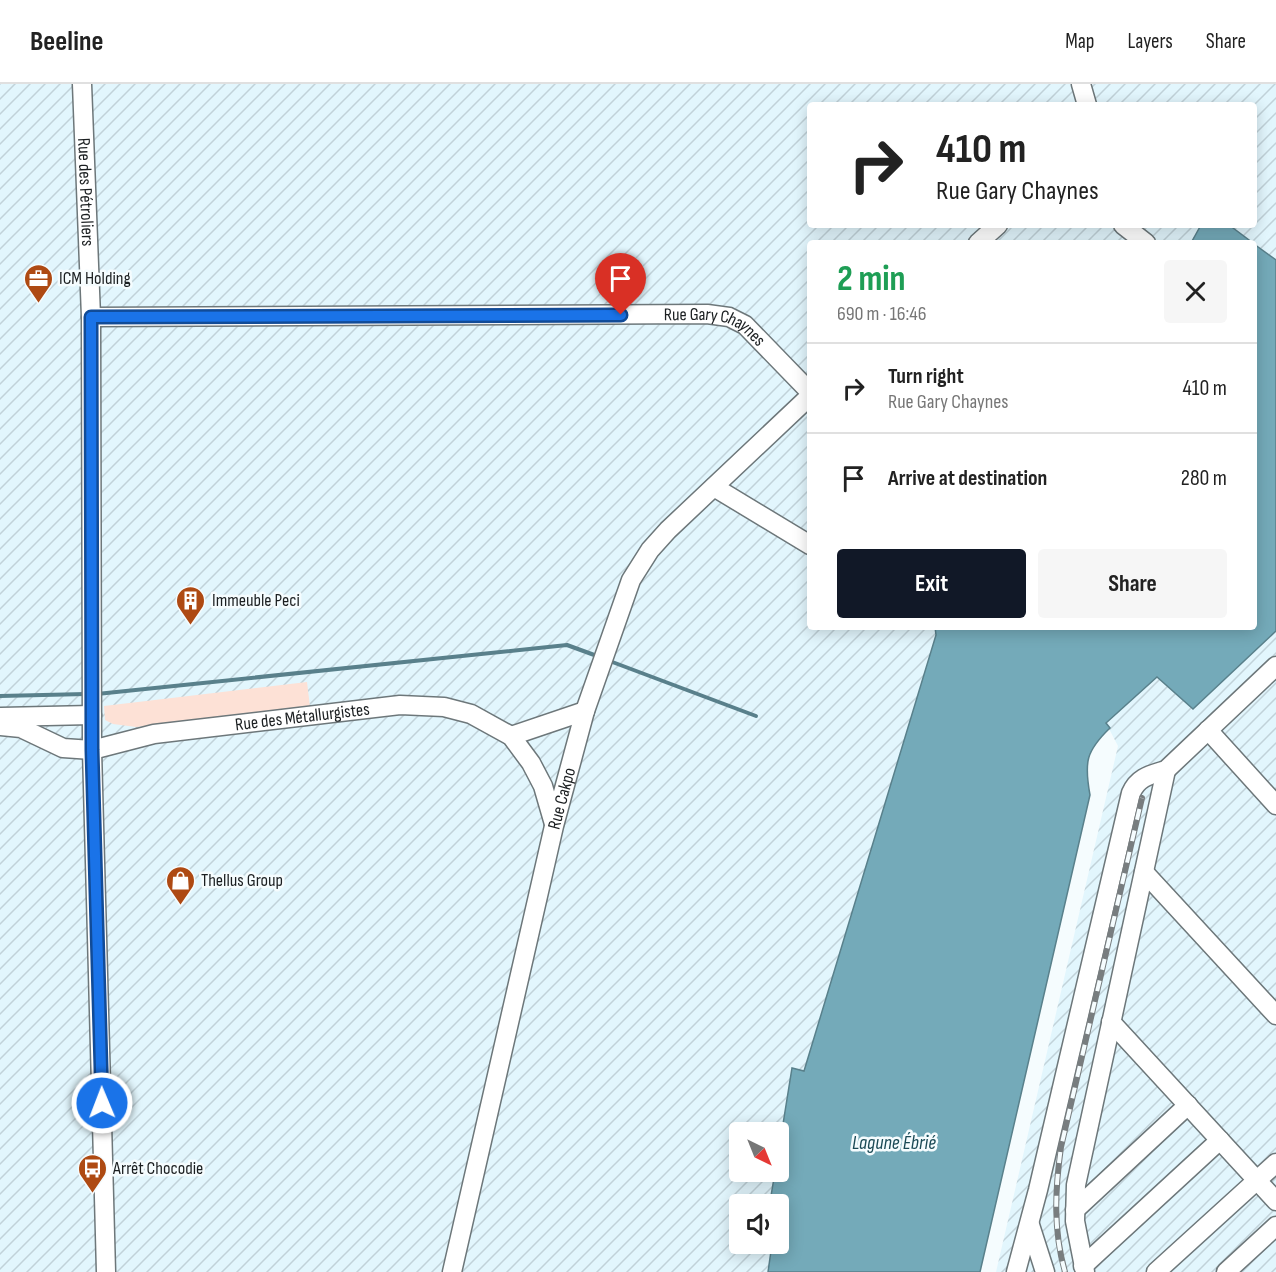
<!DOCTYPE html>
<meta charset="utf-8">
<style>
body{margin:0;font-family:"Sofia Sans Condensed",sans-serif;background:#f6f6f6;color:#222;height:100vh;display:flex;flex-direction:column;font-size:22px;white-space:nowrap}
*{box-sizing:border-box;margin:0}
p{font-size:20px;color:#767676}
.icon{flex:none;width:33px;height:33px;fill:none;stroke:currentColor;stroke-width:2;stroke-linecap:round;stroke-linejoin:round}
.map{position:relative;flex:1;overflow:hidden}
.side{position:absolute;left:807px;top:156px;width:450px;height:390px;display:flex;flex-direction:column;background:#fff;border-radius:6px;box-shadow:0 3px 15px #0003}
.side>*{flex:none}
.banner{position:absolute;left:807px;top:18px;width:450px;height:126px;border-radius:6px;box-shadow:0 3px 15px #0003;background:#fff;color:#222;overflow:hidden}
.needle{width:39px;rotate:137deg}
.fabs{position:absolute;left:729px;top:1038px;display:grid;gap:12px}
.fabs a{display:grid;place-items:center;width:60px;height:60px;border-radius:6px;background:#fff;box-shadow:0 3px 15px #0003;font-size:30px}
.pin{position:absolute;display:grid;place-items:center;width:51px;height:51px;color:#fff;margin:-62px -26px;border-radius:50% 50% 50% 0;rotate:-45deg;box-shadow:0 0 6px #0007}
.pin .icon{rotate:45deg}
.me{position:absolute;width:66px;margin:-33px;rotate:359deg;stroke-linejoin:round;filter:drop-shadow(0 0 4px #0008)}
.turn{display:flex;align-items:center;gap:21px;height:126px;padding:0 30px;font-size:27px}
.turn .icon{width:78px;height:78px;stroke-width:2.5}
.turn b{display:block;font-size:42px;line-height:51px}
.round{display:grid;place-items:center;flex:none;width:63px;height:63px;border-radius:6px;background:#f6f6f6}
.headline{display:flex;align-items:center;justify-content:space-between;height:102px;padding:0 30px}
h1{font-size:36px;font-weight:700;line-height:45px;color:#1e9e55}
.cta{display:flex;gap:12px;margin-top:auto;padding:12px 30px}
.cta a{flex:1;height:69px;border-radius:6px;background:#111827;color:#fff;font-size:24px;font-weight:700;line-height:69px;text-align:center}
.cta a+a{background:#f6f6f6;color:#222}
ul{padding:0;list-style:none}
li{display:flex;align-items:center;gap:18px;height:90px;padding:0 30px;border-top:2px solid #e0e0e0}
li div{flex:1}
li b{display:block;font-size:22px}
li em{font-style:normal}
header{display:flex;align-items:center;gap:36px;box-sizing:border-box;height:84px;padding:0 30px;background:#fff;border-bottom:2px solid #e0e0e0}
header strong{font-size:28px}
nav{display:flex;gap:33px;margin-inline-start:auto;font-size:21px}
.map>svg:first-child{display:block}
.industrial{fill:url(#industrial-furrows)}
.green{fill:#fde1d6}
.water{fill:#74aab9;stroke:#59808b;stroke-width:1.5}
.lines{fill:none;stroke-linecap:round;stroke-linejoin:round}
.stream{stroke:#59808b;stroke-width:4}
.minor-casing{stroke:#6d777a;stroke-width:21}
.minor{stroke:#fff;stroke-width:18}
.rail-casing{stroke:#787d7f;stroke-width:6}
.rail{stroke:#f5fcfe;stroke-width:4;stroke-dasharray:11;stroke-linecap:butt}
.route-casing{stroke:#114b97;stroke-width:15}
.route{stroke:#1a73e8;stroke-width:10}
.labels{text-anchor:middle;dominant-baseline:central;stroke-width:5;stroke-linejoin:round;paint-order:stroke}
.street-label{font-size:18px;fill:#1b1f21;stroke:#f5fcfe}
.poi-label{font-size:18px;fill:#1b1f21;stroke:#f5fcfe;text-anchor:start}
.water-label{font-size:20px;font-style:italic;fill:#1b4a56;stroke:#f5fcfe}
</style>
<header>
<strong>Beeline</strong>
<nav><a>Map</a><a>Layers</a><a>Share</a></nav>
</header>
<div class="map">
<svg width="1276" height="1188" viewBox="0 0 1276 1188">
<defs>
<pattern id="industrial-furrows" width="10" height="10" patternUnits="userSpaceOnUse" patternTransform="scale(1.5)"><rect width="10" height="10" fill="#e2f6fd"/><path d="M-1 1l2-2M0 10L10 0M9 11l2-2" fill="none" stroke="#c1d2d9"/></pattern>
</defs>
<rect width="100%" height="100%" fill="#f5fcfe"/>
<g class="industrial">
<path d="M0,0H1276V176L1229,141H1254V21H810V141H1201L1191,159H810V543H935L936,551L804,988L792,985L779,1065L778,1048H740V1088H775L771,1120H740V1160H772L768,1188H0Z"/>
<path d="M1276,547V1188H996L1118,662L1106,639L1157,593L1193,625Z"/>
</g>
<path class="green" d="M307,598L310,623L136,643L113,640L105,636L104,622Z"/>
<g class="water">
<path d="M1201,141H1229L1253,159H1191Z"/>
<path d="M1254,160L1276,176V547L1193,625L1157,593L1106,639L1110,644C1086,667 1084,678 1090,711L980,1188H768L772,1160H778V1120L770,1118L775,1088H778L779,1065L792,984L804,987L936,551L935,543H1254Z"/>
</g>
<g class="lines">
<g class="stream">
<path d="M607,576L756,632"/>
<path d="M97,610L567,561L597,572"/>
<path d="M0,612L86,610"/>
</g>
<defs>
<g id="minor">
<path id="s1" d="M82,0L91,233L92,666L106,1188"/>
<path d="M1081,0L1087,21"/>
<path d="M1123,141L1146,159"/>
<path d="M978,159L998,141"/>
<path id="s2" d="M91,233L707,230L729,233L745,241L810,308"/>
<path d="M714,403L810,461"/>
<path d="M1,633L92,631"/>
<path id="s3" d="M0,642L21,644L63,664L92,666L154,650L400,621L444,623L471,630L511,652L531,679L543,702L554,740"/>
<path d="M1208,646L1276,721"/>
<path d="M511,652L585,627"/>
<path d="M1144,788L1276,931"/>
<path d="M1111,938L1276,1117"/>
<path d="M1075,1126L1188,1021"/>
<path d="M1030,1141L1045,1188"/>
<path d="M1083,1182L1220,1056"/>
<path id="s4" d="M452,1188L554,742L585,627L631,496L650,466L668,446L810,312"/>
<path d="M1016,1188L1038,1106L1131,709C1138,693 1150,691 1166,686L1276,582"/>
<path d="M1085,1188L1075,1137L1076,1101L1166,686"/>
<path d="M1156,1188L1276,1079"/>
<path d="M1226,1188L1276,1142"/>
</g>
</defs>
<use href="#minor" class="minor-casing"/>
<use href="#minor" class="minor"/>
<defs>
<path id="rail" d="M1065,1188C1053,1146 1055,1106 1061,1063L1142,714"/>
</defs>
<use href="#rail" class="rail-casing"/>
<use href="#rail" class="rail"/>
</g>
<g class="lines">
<defs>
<path id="route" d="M102,1019L92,666L91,233L621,231"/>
</defs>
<use href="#route" class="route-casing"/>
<use href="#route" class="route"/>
</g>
<defs>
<symbol id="office-pin" viewBox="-11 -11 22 30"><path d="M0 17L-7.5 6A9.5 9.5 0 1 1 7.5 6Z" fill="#ae4a13" stroke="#f5fcfe"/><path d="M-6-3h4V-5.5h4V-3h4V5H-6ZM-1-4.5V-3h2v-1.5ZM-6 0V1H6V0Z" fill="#fff"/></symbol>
<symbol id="building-pin" viewBox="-11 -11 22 30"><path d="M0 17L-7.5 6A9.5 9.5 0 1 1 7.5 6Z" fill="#ae4a13" stroke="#f5fcfe"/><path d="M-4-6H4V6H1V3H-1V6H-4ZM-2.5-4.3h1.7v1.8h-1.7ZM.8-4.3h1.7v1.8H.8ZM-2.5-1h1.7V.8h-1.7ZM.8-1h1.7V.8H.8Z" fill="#fff"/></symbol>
<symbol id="shop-pin" viewBox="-11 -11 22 30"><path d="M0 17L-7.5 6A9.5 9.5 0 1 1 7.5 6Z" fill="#ae4a13" stroke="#f5fcfe"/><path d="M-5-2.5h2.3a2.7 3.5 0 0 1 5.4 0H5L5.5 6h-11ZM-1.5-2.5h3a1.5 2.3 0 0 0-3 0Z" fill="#fff"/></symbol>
<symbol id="bus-pin" viewBox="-11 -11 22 30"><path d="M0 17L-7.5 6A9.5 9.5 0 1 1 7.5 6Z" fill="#ae4a13" stroke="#f5fcfe"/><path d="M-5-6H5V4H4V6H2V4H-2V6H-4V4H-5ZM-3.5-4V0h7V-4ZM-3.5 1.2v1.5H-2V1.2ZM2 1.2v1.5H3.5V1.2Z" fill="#fff"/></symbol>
</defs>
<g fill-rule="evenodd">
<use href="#office-pin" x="22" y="178" width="33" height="45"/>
<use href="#building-pin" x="174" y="500" width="33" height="45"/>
<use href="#shop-pin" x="164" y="780" width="33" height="45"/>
<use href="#bus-pin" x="76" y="1068" width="33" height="45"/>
</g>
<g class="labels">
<g class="street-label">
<text stroke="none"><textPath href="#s1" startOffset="108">Rue des Pétroliers</textPath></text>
<text stroke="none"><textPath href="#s2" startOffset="627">Rue Gary Chaynes</textPath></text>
<text stroke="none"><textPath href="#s3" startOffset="310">Rue des Métallurgistes</textPath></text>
<text stroke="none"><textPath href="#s4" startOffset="486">Rue Cakpo</textPath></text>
</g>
<g class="poi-label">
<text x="59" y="194">ICM Holding</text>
<text x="212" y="516">Immeuble Peci</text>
<text x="201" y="796">Thellus Group</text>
<text x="113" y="1084">Arrêt Chocodie</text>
</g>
<g class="water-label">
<text x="894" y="1059">Lagune Ébrié</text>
</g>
</g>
</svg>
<div class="fabs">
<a><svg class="needle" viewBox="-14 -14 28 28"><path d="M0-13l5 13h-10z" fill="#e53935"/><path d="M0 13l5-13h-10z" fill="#767676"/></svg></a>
<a><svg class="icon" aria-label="sound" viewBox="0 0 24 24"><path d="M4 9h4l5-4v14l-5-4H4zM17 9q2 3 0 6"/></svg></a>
</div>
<div class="pin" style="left:621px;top:231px;background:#d93025"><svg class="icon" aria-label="arrive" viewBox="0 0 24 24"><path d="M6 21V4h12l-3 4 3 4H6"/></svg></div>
<svg class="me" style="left:102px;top:1019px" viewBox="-20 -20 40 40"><circle r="17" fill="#1a73e8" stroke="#fff" stroke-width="3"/><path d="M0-11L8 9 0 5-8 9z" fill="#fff"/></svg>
<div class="banner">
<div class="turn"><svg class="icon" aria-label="right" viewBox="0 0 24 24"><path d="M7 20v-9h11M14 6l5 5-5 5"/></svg><div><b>410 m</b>Rue Gary Chaynes</div></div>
</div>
<section class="side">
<div class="headline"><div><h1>2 min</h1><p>690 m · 16:46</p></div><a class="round"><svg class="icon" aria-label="close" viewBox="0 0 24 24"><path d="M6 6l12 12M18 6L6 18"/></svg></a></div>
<ul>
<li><svg class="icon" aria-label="right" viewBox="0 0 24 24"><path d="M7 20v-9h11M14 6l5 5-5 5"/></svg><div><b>Turn right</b><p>Rue Gary Chaynes</p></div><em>410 m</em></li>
<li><svg class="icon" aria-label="arrive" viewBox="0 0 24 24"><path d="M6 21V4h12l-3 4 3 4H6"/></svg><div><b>Arrive at destination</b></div><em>280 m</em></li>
</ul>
<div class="cta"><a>Exit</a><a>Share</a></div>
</section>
</div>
